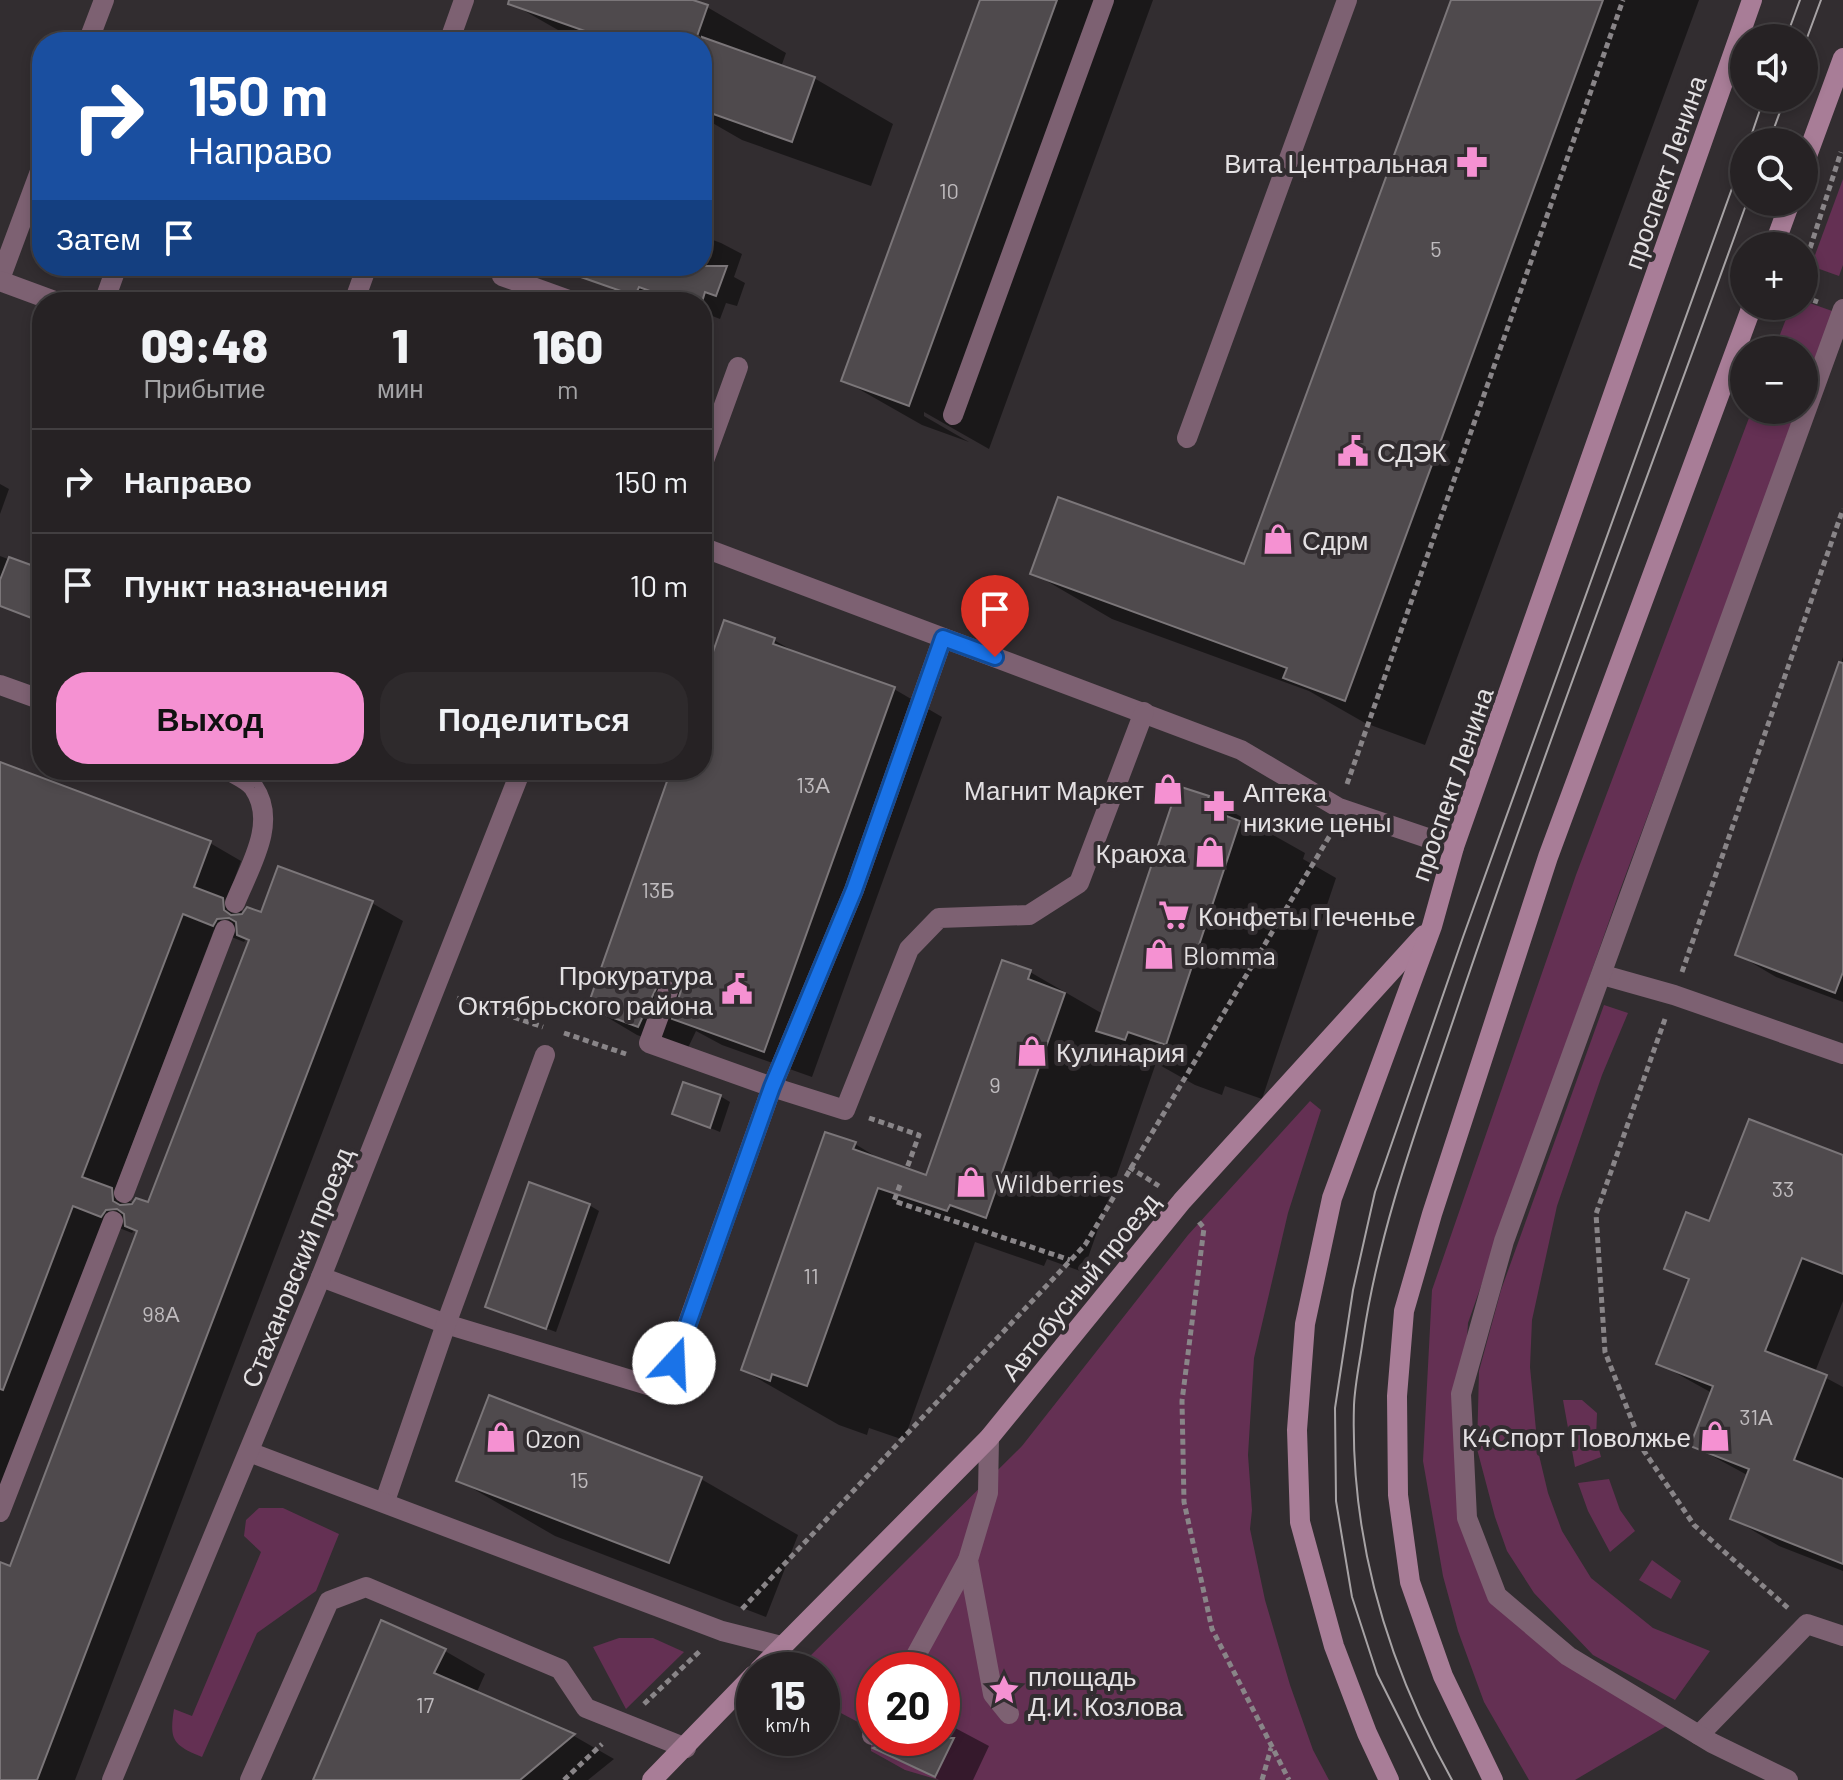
<!DOCTYPE html>
<html lang="ru">
<meta charset="utf-8">
<style>
body{margin:0;font-family:Barlow,sans-serif;background:#2e2a2c;color:#f1f3f6;height:100vh;display:flex;flex-direction:column;font-size:30px;white-space:nowrap}
*{box-sizing:border-box;margin:0}
p{font-size:26px;color:#a4a4a6}
.icon{flex:none;width:44px;height:44px;fill:none;stroke:currentColor;stroke-width:2;stroke-linecap:round;stroke-linejoin:round}
.map{position:relative;flex:1;overflow:hidden}
.panel{position:absolute;left:32px;top:292px;width:680px;height:488px;display:flex;flex-direction:column;background:#262224;border-radius:32px;box-shadow:0 4px 12px #0003,0 0 0 2px #423f41}
.panel>*{flex:none}
.banner{position:absolute;left:32px;top:32px;width:680px;height:244px;border-radius:32px;box-shadow:0 4px 12px #0003,0 0 0 2px #423f41;background:#1a4fa0;color:#fff;overflow:hidden}
.buttons{position:absolute;left:1730px;top:24px;display:grid;gap:16px}
.buttons a{display:grid;place-items:center;width:88px;height:88px;border-radius:50%;background:#262224;box-shadow:0 4px 12px #0003,0 0 0 2px #423f41;font-size:40px}
.speed{position:absolute;left:736px;top:1652px;display:flex;gap:16px;font-size:40px;font-weight:700;text-align:center}
.speed>*{display:grid;place-content:center;width:104px;height:104px;border-radius:50%;background:#262224;box-shadow:0 4px 12px #0003,0 0 0 2px #423f41;line-height:1}
.speed small{font-size:20px;font-weight:400}
.speed .limit{border:12px solid #d22;background:#fff;color:#111}
.pin{position:absolute;display:grid;place-items:center;width:68px;height:68px;color:#fff;margin:-82px -34px;border-radius:50% 50% 50% 0;rotate:-45deg;box-shadow:0 0 8px #0007}
.pin .icon{rotate:45deg}
.me{position:absolute;width:88px;margin:-44px;rotate:20deg;stroke-linejoin:round;filter:drop-shadow(0 0 6px #0008)}
.turn{display:flex;align-items:center;gap:28px;height:168px;padding:0 24px;font-size:36px}
.turn .icon{width:104px;height:104px;stroke-width:2.5}
.turn b{display:block;font-size:56px;line-height:68px}
.then{display:flex;align-items:center;height:76px;padding:0 24px;background:#0003;gap:16px;font-size:30px}
.eta{display:flex;justify-content:space-evenly;align-items:center;height:136px;text-align:center}
.eta b{font-size:48px;font-weight:800;line-height:56px}
.action{display:flex;gap:16px;margin-top:auto;padding:16px 24px}
.action a{flex:1;height:92px;border-radius:32px;background:#f591d2;color:#111;font-size:32px;font-weight:800;line-height:92px;text-align:center}
.action a+a{background:#2e2a2c;color:#f1f3f6}
ul{padding:0;list-style:none}
li{display:flex;align-items:center;gap:24px;height:104px;padding:0 24px;border-top:2px solid #423f41}
li div{flex:1}
li b{display:block;font-size:30px}
li em{font-style:normal}
.map>svg:first-child{display:block}
.green{fill:#643053;fill-rule:evenodd}
.shadow{fill:#0007;fill-rule:evenodd}
.building{fill:#4f4a4d;stroke:#7b7679;stroke-width:2;fill-rule:evenodd}
.lines{fill:none;stroke-linecap:round;stroke-linejoin:round}
.path{stroke:#898588;stroke-width:5;stroke-dasharray:6 4;stroke-linecap:butt}
.lane{stroke:#7d6172;stroke-width:20}
.street{stroke:#7d6172;stroke-width:20}
.secondary{stroke:#a87d97;stroke-width:20}
.tram{stroke:#a7a3a5;stroke-width:2}
.route-casing{stroke:#114b97;stroke-width:20}
.route{stroke:#1a73e8;stroke-width:14}
.labels{text-anchor:middle;dominant-baseline:central;stroke-width:8;stroke-linejoin:round;paint-order:stroke}
.number-label{font-size:22px;fill:#bfbbbe}
.poi-label{font-size:26px;fill:#e4e1e3;stroke:#322d30;text-anchor:start}
.street-label{font-size:26px;fill:#e4e1e3;stroke:#322d30}
</style>
<div class="map">
<svg width="1843" height="1780" viewBox="0 0 1843 1780">
<rect width="100%" height="100%" fill="#322d30"/>
<g class="green">
<path d="M1843,179V265L1839,276L1811,266Z"/>
<path d="M1804,301L1835,312L1804,397V350H1774L1791,306H1804Z"/>
<path d="M1752,410H1799L1620,890L1468,1323L1461,1431L1477,1547L1514,1606L1563,1654L1680,1718L1575,1780H1529L1484,1702L1458,1631L1443,1576L1423,1461L1432,1290L1576,875Z"/>
<path d="M1604,1005L1628,1013L1602,1075L1557,1206L1532,1320L1530,1367L1538,1451L1548,1493L1562,1531L1591,1578L1653,1628L1710,1651L1675,1700L1593,1655L1534,1593L1507,1551L1495,1517L1477,1449L1479,1371L1501,1290Z"/>
<path d="M1310,1101L1321,1110L1288,1213L1254,1358L1248,1455L1252,1510L1250,1529L1265,1600L1290,1685L1313,1750L1329,1780H939L905,1770L871,1751V1729L822,1703V1670H796L1022,1446L1188,1235ZM874,1670H942V1738H874Z"/>
<path d="M1563,1400H1582L1597,1413L1596,1438L1601,1457L1575,1467Z"/>
<path d="M1609,1479L1620,1510L1635,1531L1610,1552L1588,1511L1578,1483Z"/>
<path d="M259,1508H283L339,1534L316,1591L257,1633L202,1757C173,1745 169,1740 174,1709L192,1716L261,1552L244,1536L246,1520Z"/>
<path d="M1652,1560L1681,1581L1671,1599L1639,1580Z"/>
<path d="M619,1638H653L684,1652L626,1709L593,1647Z"/>
</g>
<g class="shadow">
<path d="M518,0H687L707,7L786,53L781,67L814,78L893,124L871,186L742,140L702,117V42H579L516,6Z"/>
<path d="M982,0H1153L989,449L924,412V416L969,442L922,425L843,380Z"/>
<path d="M1454,0H1699L1425,745L1365,723L1309,691L1112,619L1033,573L1245,567Z"/>
<path d="M702,236L721,243L742,254L734,277L745,283L737,306L726,303L720,319L702,312V302H673L659,297L658,302H644L618,293L576,266H702Z"/>
<path d="M0,484L9,489L0,514Z"/>
<path d="M0,556L42,572V622L0,605Z"/>
<path d="M774,640L805,658L894,689L942,717L812,1077L722,1045L696,1031L686,1052L637,1035L590,1007L674,770H702V690Z"/>
<path d="M1843,657V1002L1776,977L1737,954Z"/>
<path d="M0,764L210,843L241,861L226,902L245,913L262,914L279,868L372,903L403,921L75,1780H0V1564L11,1568L139,1232L135,1229L132,1233L104,1222L0,1495ZM214,930L244,942L247,938L251,941L149,1205L134,1204L114,1192Z"/>
<path d="M1208,798L1305,853L1303,859L1336,878L1262,1099L1225,1086L1222,1095L1195,1085L1156,1063L1083,1272L1047,1259L1044,1266L975,1242L904,1440L869,1428L867,1435L839,1425L743,1370L855,1144L888,1164L927,1177L1030,972L1103,1014Z"/>
<path d="M720,1096L730,1102L720,1132L674,1113Z"/>
<path d="M1843,1157V1301L1815,1372L1843,1387V1571L1779,1546L1732,1518L1749,1476L1692,1445L1712,1393L1658,1363L1690,1282L1667,1268L1710,1224Z"/>
<path d="M589,1205L599,1211L556,1332L487,1306Z"/>
<path d="M490,1398L701,1479L798,1535L766,1617L555,1536L458,1480Z"/>
<path d="M445,1651L485,1674L476,1694L574,1736L614,1759L588,1780H315Z"/>
<path d="M942,1721L989,1746L973,1780H939L882,1750L887,1738H942Z"/>
</g>
<g class="building">
<path d="M509,0H693L708,5L695,42H616L508,4Z"/>
<path d="M980,0H1057L909,406L841,381Z"/>
<path d="M1451,0H1603L1345,701L1283,678L1287,668L1030,574L1058,497L1244,564Z"/>
<path d="M702,37L815,77L792,142L702,110Z"/>
<path d="M562,266H727L716,296L705,292L702,302H680L639,287L635,296L561,270Z"/>
<path d="M9,557L42,569V622L0,606V580Z"/>
<path d="M724,620L775,638L773,644L895,687L764,1052L672,1019L681,990L677,982L672,979L659,982L638,1027L587,1008L671,770H702V684Z"/>
<path d="M1839,662L1843,663V972L1835,993L1735,955Z"/>
<path d="M0,762L211,841L194,887L223,898L224,910L231,915L242,914L247,907L261,912L278,866L373,901L37,1780H0V1562L10,1566L137,1231L125,1226L124,1214L117,1209L106,1210L101,1217L73,1206L3,1390L0,1389ZM183,914L213,926L217,919L229,918L236,922L237,935L249,940L148,1202L136,1198L132,1204L120,1205L113,1201L112,1188L82,1177Z"/>
<path d="M1178,786L1209,796L1205,808L1240,821L1166,1045L1128,1032L1125,1040L1096,1031Z"/>
<path d="M1002,960L1031,970L1028,979L1065,993L986,1218L950,1205L947,1211L878,1188L807,1386L772,1374L770,1381L741,1370L825,1132L856,1142L853,1149L926,1175Z"/>
<path d="M683,1082L721,1095L710,1128L672,1114Z"/>
<path d="M1749,1119L1843,1155V1274L1802,1258L1765,1351L1827,1375L1794,1460L1843,1479V1564L1730,1519L1749,1469L1690,1446L1713,1386L1656,1364L1689,1279L1664,1269L1686,1212L1709,1221Z"/>
<path d="M529,1182L590,1204L546,1329L485,1307Z"/>
<path d="M489,1395L702,1477L669,1563L456,1481Z"/>
<path d="M381,1620L446,1649L434,1673L575,1734L520,1780H313Z"/>
<path d="M885,1738H954L935,1777L873,1748L878,1746Z"/>
</g>
<g class="lines">
<g class="path">
<path d="M1804,267L1841,152"/>
<path d="M1804,297L1818,302"/>
<path d="M1347,784L1623,0"/>
<path d="M1682,972L1843,509"/>
<path d="M457,998L543,1027"/>
<path d="M1665,1019L1596,1214L1605,1352L1644,1451L1694,1525L1788,1608"/>
<path d="M564,1033L626,1054"/>
<path d="M869,1118L919,1135L907,1168"/>
<path d="M1129,1167L1159,1186"/>
<path d="M900,1185L894,1201L1070,1260"/>
<path d="M1199,1222L1204,1228L1182,1401L1184,1502L1212,1629L1289,1780"/>
<path d="M742,1609L1085,1245L1332,832"/>
<path d="M644,1704L701,1650"/>
<path d="M564,1780L602,1744"/>
<path d="M1262,1780L1271,1748"/>
</g>
<g class="lane">
<path d="M88,42L104,0"/>
<path d="M506,266L502,276L574,302"/>
<path d="M0,279L42,166"/>
<path d="M0,281L57,302"/>
<path d="M104,302L117,266"/>
<path d="M953,415L1104,0"/>
<path d="M1187,438L1347,0"/>
<path d="M702,466L738,367"/>
<path d="M702,547L1241,750L1339,808L1454,847"/>
<path d="M0,685L42,700"/>
<path d="M228,770C236,775 249,780 254,788C278,823 249,868 235,903"/>
<path d="M1603,975L1674,995L1843,1054"/>
<path d="M668,991L649,1043L772,1087L854,890L943,638"/>
<path d="M124,1193L225,930"/>
<path d="M321,1277L446,1324L664,1390L772,1087L845,1110L909,949L939,918L1029,915L1079,883L1144,712"/>
<path d="M989,1438L988,1493L968,1560L993,1694L1009,1714"/>
<path d="M385,1501L446,1324L545,1055"/>
<path d="M0,1512L113,1221"/>
<path d="M908,1670L968,1560"/>
<path d="M872,1735L874,1732"/>
<path d="M1699,1735L1807,1624L1843,1636"/>
<path d="M250,1780L329,1601L366,1587L560,1669L586,1708L686,1748"/>
<path d="M1788,1780L1712,1743L1568,1656L1497,1596L1467,1518L1461,1394L1504,1241L1843,309"/>
</g>
<g class="street">
<path d="M449,42L464,0"/>
<path d="M354,302L367,266"/>
<path d="M249,1452L722,1631L781,1646"/>
<path d="M112,1780L321,1277L521,770"/>
</g>
<g class="secondary">
<path d="M1804,164L1843,58"/>
<path d="M1774,246L1790,202"/>
<path d="M759,1670L989,1438L1182,1201L1424,935"/>
<path d="M652,1780L754,1675"/>
<path d="M1389,1780L1367,1733L1334,1646L1300,1522L1297,1430L1305,1324L1332,1198L1432,926L1454,847L1752,0"/>
<path d="M1493,1780L1443,1676L1410,1582L1398,1495L1397,1396L1404,1311L1432,1214L1548,857L1752,306"/>
</g>
<g class="tram">
<path d="M1786,38L1800,0"/>
<path d="M1804,46L1821,0"/>
<path d="M1749,142L1764,98"/>
<path d="M1769,142L1785,98"/>
<path d="M1430,1780L1377,1674L1352,1597L1336,1501L1335,1408L1353,1290L1375,1192L1463,937L1744,155"/>
<path d="M1452,1780C1387,1664 1350,1539 1354,1405C1355,1383 1360,1361 1363,1339C1380,1223 1422,1114 1459,1003C1550,734 1651,469 1747,202"/>
</g>
</g>
<g class="lines">
<defs>
<path id="route" d="M674,1363L772,1087L854,890L943,638L995,657"/>
</defs>
<use href="#route" class="route-casing"/>
<use href="#route" class="route"/>
</g>
<defs>
<symbol id="pharmacy-bare" viewBox="-9 -9 18 18"><path d="M-2-6h4v4h4v4h-4v4h-4v-4h-4v-4h4Z" fill="#f591d2" stroke="#322d30" stroke-width="2.5" paint-order="stroke"/></symbol>
<symbol id="civic-bare" viewBox="-9 -9 18 18"><path d="M-.6-6.5H3V-4.5H.6V-3L4-1V1h2V6H-6V1h2V-1L-.6-3ZM-1.2 2.5V6h2.4V2.5Z" fill="#f591d2" stroke="#322d30" stroke-width="2.5" paint-order="stroke"/></symbol>
<symbol id="shop-bare" viewBox="-9 -9 18 18"><path d="M-5-2.5h2.3a2.7 3.5 0 0 1 5.4 0H5L5.5 6h-11ZM-1.5-2.5h3a1.5 2.3 0 0 0-3 0Z" fill="#f591d2" stroke="#322d30" stroke-width="2.5" paint-order="stroke"/></symbol>
<symbol id="supermarket-bare" viewBox="-9 -9 18 18"><path d="M-6-5.5h2.5l.6 2H6L4.5 2H-2.5L-4.4-4H-6ZM-1.5 3.2a1.3 1.3 0 1 0 .1 0ZM3 3.2a1.3 1.3 0 1 0 .1 0Z" fill="#f591d2" stroke="#322d30" stroke-width="2.5" paint-order="stroke"/></symbol>
<symbol id="sight-bare" viewBox="-9 -9 18 18"><path d="M0-6L1.8-2.2L6-1.7L2.9 1.2L3.7 5.4L0 3.3L-3.7 5.4L-2.9 1.2L-6-1.7L-1.8-2.2Z" fill="#f591d2" stroke="#322d30" stroke-width="2.5" paint-order="stroke"/></symbol>
</defs>
<g fill-rule="evenodd">
<use href="#pharmacy-bare" x="1450" y="140" width="44" height="44"/>
<use href="#civic-bare" x="1331" y="429" width="44" height="44"/>
<use href="#shop-bare" x="1256" y="517" width="44" height="44"/>
<use href="#shop-bare" x="1146" y="767" width="44" height="44"/>
<use href="#pharmacy-bare" x="1197" y="784" width="44" height="44"/>
<use href="#shop-bare" x="1188" y="830" width="44" height="44"/>
<use href="#supermarket-bare" x="1152" y="893" width="44" height="44"/>
<use href="#shop-bare" x="1137" y="932" width="44" height="44"/>
<use href="#civic-bare" x="715" y="967" width="44" height="44"/>
<use href="#shop-bare" x="1010" y="1029" width="44" height="44"/>
<use href="#shop-bare" x="949" y="1160" width="44" height="44"/>
<use href="#shop-bare" x="1693" y="1414" width="44" height="44"/>
<use href="#shop-bare" x="479" y="1415" width="44" height="44"/>
<use href="#sight-bare" x="982" y="1668" width="44" height="44"/>
</g>
<g class="labels">
<g class="number-label">
<text x="949" y="190">10</text>
<text x="1436" y="248">5</text>
<text x="813" y="784">13А</text>
<text x="658" y="889">13Б</text>
<text x="995" y="1084">9</text>
<text x="1783" y="1188">33</text>
<text x="811" y="1275">11</text>
<text x="161" y="1313">98А</text>
<text x="1756" y="1416">31А</text>
<text x="579" y="1479">15</text>
<text x="425" y="1704">17</text>
</g>
<g class="poi-label">
<text x="1448" y="162" text-anchor="end">Вита Центральная</text>
<text x="1377" y="451">СДЭК</text>
<text x="1302" y="539">Сдрм</text>
<text x="1144" y="789" text-anchor="end">Магнит Маркет</text>
<text x="1243" y="791">Аптека<tspan x="1243" dy="30">низкие цены</tspan></text>
<text x="1186" y="852" text-anchor="end">Краюха</text>
<text x="1198" y="915">Конфеты Печенье</text>
<text x="1183" y="954">Blomma</text>
<text x="713" y="974" text-anchor="end">Прокуратура<tspan x="713" dy="30">Октябрьского района</tspan></text>
<text x="1056" y="1051">Кулинария</text>
<text x="995" y="1182">Wildberries</text>
<text x="1691" y="1436" text-anchor="end">К4Спорт Поволжье</text>
<text x="525" y="1437">Ozon</text>
<text x="1028" y="1675">площадь<tspan x="1028" dy="30">Д.И. Козлова</tspan></text>
</g>
<g class="street-label">
<text transform="translate(1664 172) rotate(-71)">проспект Ленина</text>
<text transform="translate(1451 784) rotate(-71)">проспект Ленина</text>
<text transform="translate(296 1267) rotate(-68)">Стахановский проезд</text>
<text transform="translate(1079 1286) rotate(-51)">Автобусный проезд</text>
</g>
</g>
</svg>
<div class="buttons">
<a><svg class="icon" aria-label="sound" viewBox="0 0 24 24"><path d="M4 9h4l5-4v14l-5-4H4zM17 9q2 3 0 6"/></svg></a>
<a><svg class="icon" aria-label="search" viewBox="0 0 24 24"><circle cx="10" cy="10" r="6"/><path d="M15 15l6 6"/></svg></a>
<a>+</a>
<a>−</a>
</div>
<div class="speed"><div>15<small>km/h</small></div><div class="limit">20</div></div>
<div class="pin" style="left:995px;top:657px;background:#d93025"><svg class="icon" aria-label="arrive" viewBox="0 0 24 24"><path d="M6 21V4h12l-3 4 3 4H6"/></svg></div>
<svg class="me" style="left:674px;top:1363px" viewBox="-20 -20 40 40"><circle r="19" fill="#fff"/><path d="M0-13L10 11 0 6-10 11z" fill="#1a73e8"/></svg>
<div class="banner">
<div class="turn"><svg class="icon" aria-label="right" viewBox="0 0 24 24"><path d="M7 20v-9h11M14 6l5 5-5 5"/></svg><div><b>150 m</b>Направо</div></div>
<div class="then">Затем<svg class="icon" aria-label="arrive" viewBox="0 0 24 24"><path d="M6 21V4h12l-3 4 3 4H6"/></svg></div>
</div>
<section class="panel">
<div class="eta">
<div><b>09:48</b><p>Прибытие</p></div>
<div><b>1</b><p>мин</p></div>
<div><b>160</b><p>m</p></div>
</div>
<ul>
<li><svg class="icon" aria-label="right" viewBox="0 0 24 24"><path d="M7 20v-9h11M14 6l5 5-5 5"/></svg><div><b>Направо</b></div><em>150 m</em></li>
<li><svg class="icon" aria-label="arrive" viewBox="0 0 24 24"><path d="M6 21V4h12l-3 4 3 4H6"/></svg><div><b>Пункт назначения</b></div><em>10 m</em></li>
</ul>
<div class="action"><a>Выход</a><a>Поделиться</a></div>
</section>
</div>
